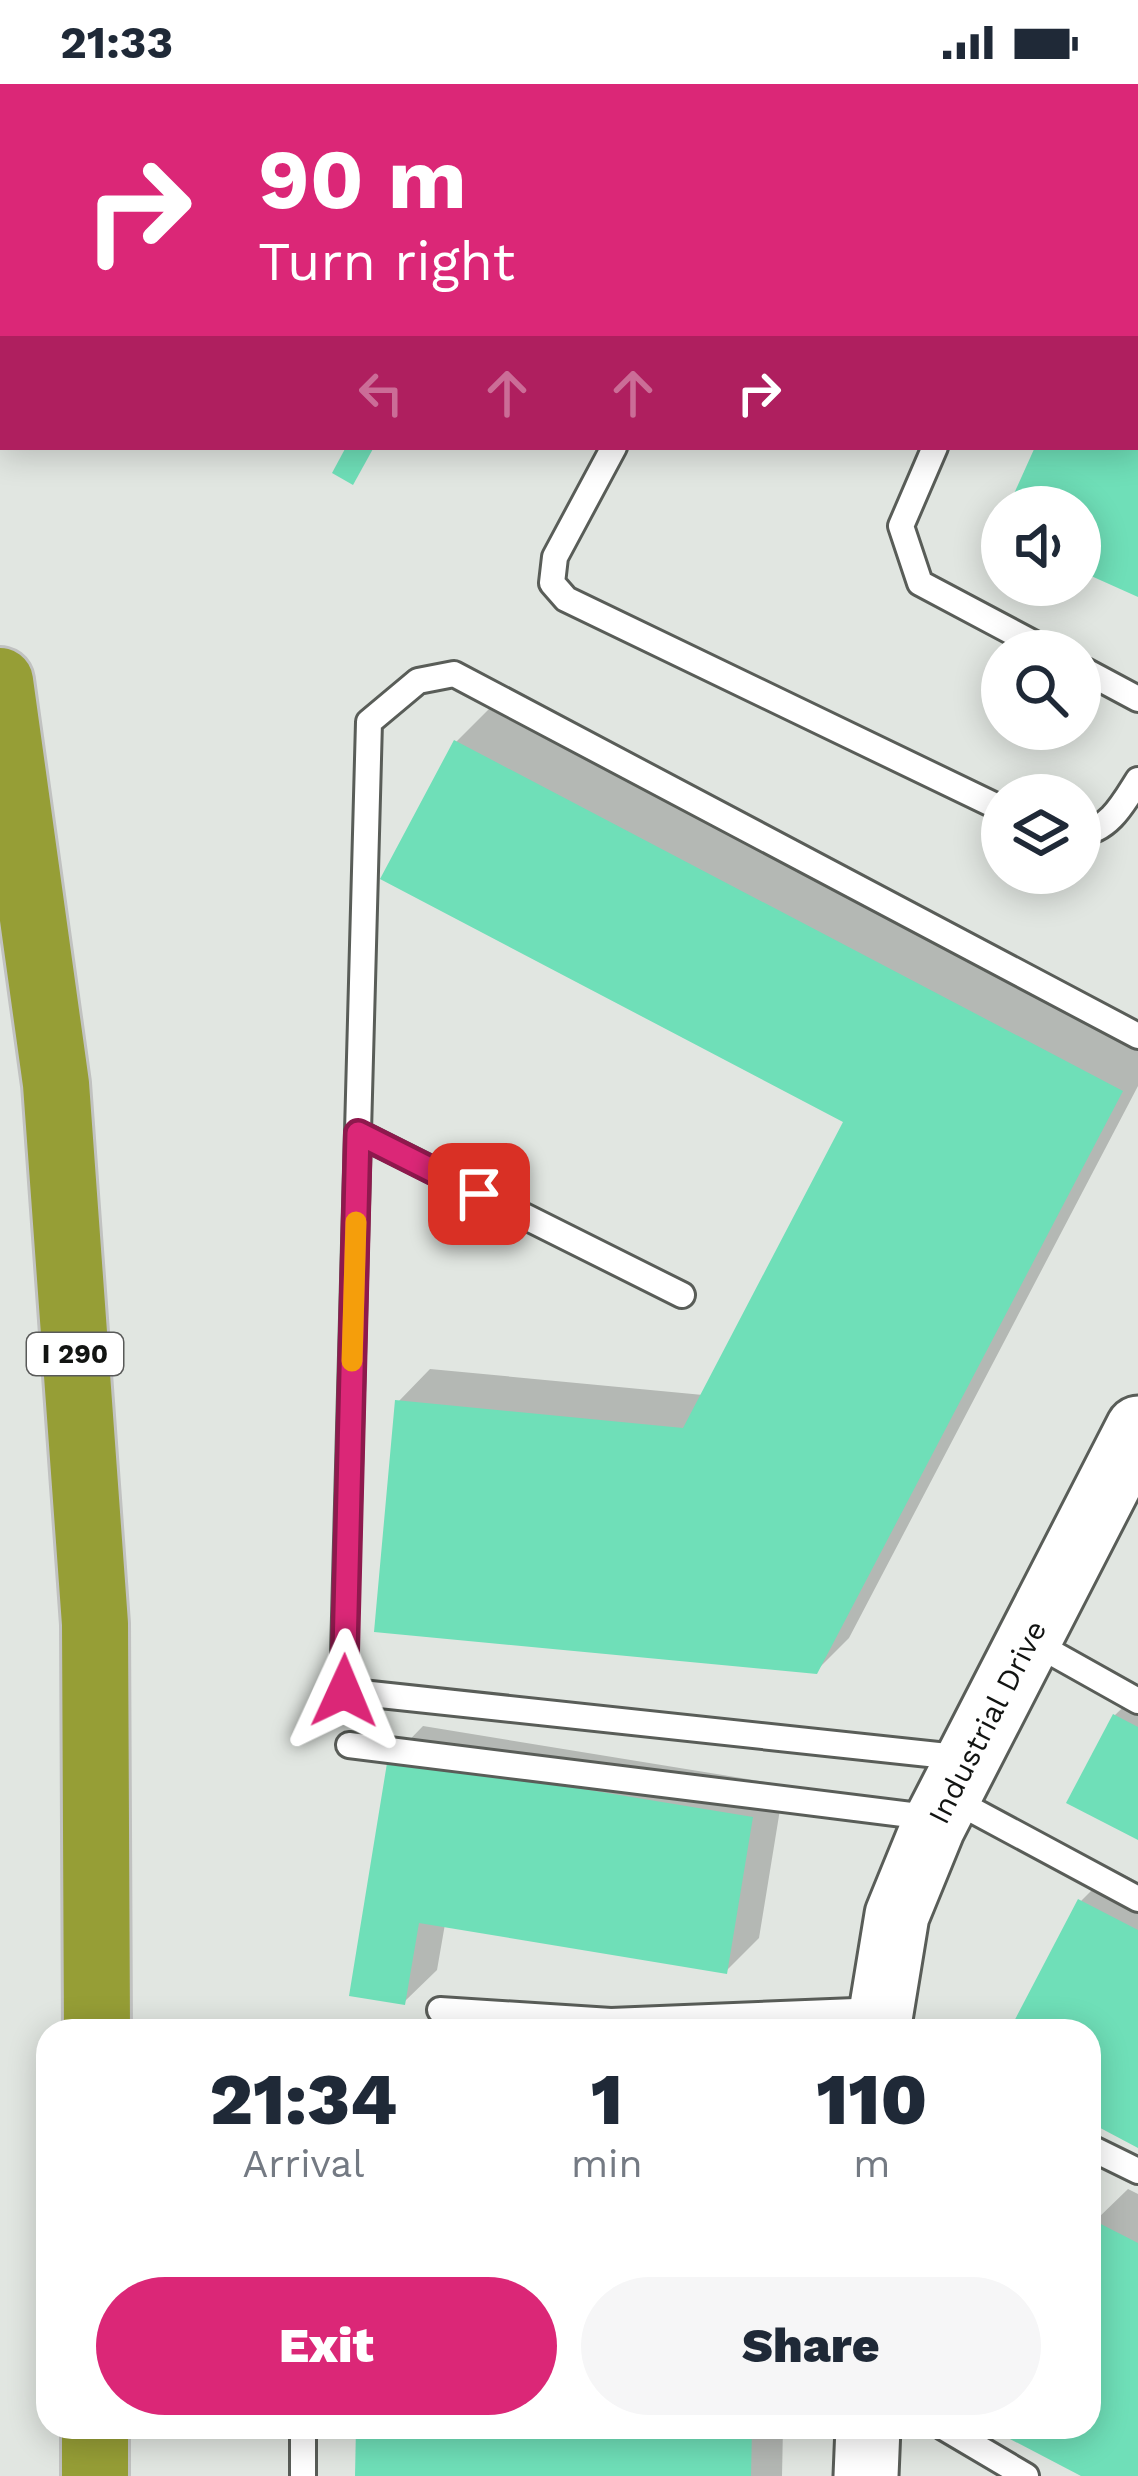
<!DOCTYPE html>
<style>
body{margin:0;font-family:"Work Sans",sans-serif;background:#f6f6f7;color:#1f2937;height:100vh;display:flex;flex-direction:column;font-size:45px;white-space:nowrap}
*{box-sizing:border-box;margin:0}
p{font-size:39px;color:#747a83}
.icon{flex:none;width:66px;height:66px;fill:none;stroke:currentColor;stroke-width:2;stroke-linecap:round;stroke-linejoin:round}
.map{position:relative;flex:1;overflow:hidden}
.side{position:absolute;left:36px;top:1935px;width:1065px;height:420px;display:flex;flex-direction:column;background:#fff;border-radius:36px;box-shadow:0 6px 30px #0003}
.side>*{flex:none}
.guide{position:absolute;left:0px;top:0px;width:1140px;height:366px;box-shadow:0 6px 30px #0003;background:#db2777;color:#fff;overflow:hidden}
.controls{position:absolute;left:981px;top:402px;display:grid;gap:24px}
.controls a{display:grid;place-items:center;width:120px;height:120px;border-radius:50%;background:#fff;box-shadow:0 6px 30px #0003;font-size:60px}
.pin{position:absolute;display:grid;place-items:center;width:102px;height:102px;color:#fff;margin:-51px;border-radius:24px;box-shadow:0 6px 18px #0006}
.me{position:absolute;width:132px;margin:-66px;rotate:1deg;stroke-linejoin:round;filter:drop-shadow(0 0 9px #0008)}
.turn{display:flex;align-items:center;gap:42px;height:252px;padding:0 60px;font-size:54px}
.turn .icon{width:156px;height:156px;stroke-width:2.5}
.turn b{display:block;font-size:84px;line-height:102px}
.lanes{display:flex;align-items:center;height:114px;padding:0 60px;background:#0003;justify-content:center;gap:60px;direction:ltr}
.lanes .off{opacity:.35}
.eta{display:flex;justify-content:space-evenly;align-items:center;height:204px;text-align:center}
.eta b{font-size:72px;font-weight:800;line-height:84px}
.action{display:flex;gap:24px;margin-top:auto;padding:24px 60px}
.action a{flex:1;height:138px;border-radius:72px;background:#db2777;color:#fff;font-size:48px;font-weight:800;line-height:138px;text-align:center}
.action a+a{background:#f6f6f7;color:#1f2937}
.status{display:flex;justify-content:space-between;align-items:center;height:84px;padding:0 60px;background:#fff;direction:ltr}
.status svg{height:33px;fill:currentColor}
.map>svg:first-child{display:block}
.shadow{fill:#0003}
.building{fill:#6fdfb8}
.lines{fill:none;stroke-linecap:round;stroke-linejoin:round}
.service-casing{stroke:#595d58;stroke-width:30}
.tertiary-casing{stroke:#595d58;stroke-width:69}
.motorway-casing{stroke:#c1c2c1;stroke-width:72}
.service{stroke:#fff;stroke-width:24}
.tertiary{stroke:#fff;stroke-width:63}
.motorway{stroke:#969e36;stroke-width:66}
.route-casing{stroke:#8e194d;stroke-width:30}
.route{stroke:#db2777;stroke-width:21}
.slow{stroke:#f59e0b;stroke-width:21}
.labels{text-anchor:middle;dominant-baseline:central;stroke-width:12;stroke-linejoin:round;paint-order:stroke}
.shield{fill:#fff;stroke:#595a59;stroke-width:3}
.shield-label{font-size:27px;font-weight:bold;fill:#121412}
.street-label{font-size:30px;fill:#121412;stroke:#fff}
</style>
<div class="status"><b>21:33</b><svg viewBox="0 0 49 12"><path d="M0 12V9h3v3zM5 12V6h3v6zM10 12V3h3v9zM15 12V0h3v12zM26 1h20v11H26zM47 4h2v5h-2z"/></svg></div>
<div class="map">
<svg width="1138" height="2392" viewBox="0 0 1138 2392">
<rect width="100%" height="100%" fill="#e1e6e1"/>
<g class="shadow">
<path d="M489,625L1138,966V1002L849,1554L816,1587L398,1318L430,1285L703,1311L847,1037L456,658Z"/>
<path d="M1138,1609V1753L1115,1631Z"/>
<path d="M423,1642L784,1701L759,1854L726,1887L445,1840L437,1886L404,1918L391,1675Z"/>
<path d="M1113,1785L1138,1798V2060L1089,2035V1947H1013L1081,1817Z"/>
<path d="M1128,2105L1138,2110V2392H1087L993,2343H1089V2149L1095,2137Z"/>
<path d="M359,2343H783L782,2392H358Z"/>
</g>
<g class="building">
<path d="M346,363H374L353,401L332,389Z"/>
<path d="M1035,363H1138V513L1080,487V423H1008Z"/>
<path d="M454,656L1123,1007L817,1590L374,1548L395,1316L683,1344L843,1038L380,795Z"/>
<path d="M1113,1630L1138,1643V1756L1066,1719Z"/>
<path d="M388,1673L753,1733L727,1890L419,1839L405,1921L349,1912Z"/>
<path d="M1078,1815L1138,1846V2064L1089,2038V1947H1009Z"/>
<path d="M1093,2136L1138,2159V2392H1081L987,2343H1089V2143Z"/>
<path d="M356,2343H752L751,2392H355Z"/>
</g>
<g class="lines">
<defs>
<g id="service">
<path d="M808,0L825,3"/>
<path d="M1137,134L1138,135"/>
<path d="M1137,266L1138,267"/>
<path d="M614,363L555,473L552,499L566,515L1002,725"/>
<path d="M935,363L901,442L920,499L1048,567"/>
<path d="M1080,584L1138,615"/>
<path d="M1080,749C1109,747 1124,718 1138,696"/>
<path d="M358,1049L682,1211"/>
<path d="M1031,1557L1138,1617"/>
<path d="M349,1661L935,1734"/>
<path d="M966,1674L343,1607L369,638L418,597L454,590L1138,952"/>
<path d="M950,1714L1138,1815"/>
<path d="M440,1926L611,1937L880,1926"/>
<path d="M1089,2063L1138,2087"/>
<path d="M943,2343L1026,2392"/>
<path d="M303,2392V2343"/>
</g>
<g id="tertiary">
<path d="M878,1947L897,1831L933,1743L1138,1344"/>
<path d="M866,2392L868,2343"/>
</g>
<g id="motorway">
<path d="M0,597L56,1000L95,1540L97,1947"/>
<path d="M95,2392V2343"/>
</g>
</defs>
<use href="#service" class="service-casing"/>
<use href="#tertiary" class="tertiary-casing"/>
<use href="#motorway" class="motorway-casing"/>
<use href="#service" class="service"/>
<use href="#tertiary" class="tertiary"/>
<use href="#motorway" class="motorway"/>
</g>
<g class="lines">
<defs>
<path id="route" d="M344,1607L358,1049L479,1110"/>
</defs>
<use href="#route" class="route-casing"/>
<use href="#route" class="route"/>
<path class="slow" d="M352,1277L356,1138"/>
</g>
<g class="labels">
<rect class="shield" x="27" y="1249" width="96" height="42" rx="9"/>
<g class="shield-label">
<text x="75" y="1270">I 290</text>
</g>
<g class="street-label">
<text transform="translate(987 1638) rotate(-63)">Industrial Drive</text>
</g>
</g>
</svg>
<div class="controls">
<a><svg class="icon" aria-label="sound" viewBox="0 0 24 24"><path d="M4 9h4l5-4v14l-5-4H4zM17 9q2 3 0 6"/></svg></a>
<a><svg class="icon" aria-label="search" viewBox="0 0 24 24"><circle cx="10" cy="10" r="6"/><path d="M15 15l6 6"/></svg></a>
<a><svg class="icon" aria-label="layers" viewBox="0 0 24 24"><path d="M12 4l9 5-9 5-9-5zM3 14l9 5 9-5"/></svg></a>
</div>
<div class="pin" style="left:479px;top:1110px;background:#d93025"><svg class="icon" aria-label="arrive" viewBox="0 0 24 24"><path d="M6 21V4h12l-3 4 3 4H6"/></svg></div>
<svg class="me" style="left:344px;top:1607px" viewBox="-20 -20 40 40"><path d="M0-17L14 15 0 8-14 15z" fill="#db2777" stroke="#fff" stroke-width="4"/></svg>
<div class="guide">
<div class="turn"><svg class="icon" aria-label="right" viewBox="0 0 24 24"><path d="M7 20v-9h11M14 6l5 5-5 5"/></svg><div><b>90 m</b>Turn right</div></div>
<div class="lanes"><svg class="icon off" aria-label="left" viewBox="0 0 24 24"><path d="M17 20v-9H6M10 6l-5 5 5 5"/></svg><svg class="icon off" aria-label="ahead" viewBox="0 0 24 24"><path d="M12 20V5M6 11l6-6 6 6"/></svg><svg class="icon off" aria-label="ahead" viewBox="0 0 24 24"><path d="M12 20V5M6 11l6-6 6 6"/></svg><svg class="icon" aria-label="right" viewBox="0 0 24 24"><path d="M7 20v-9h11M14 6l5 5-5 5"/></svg></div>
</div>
<section class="side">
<div class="eta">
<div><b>21:34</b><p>Arrival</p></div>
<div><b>1</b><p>min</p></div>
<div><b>110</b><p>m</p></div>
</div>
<div class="action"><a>Exit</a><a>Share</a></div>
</section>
</div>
